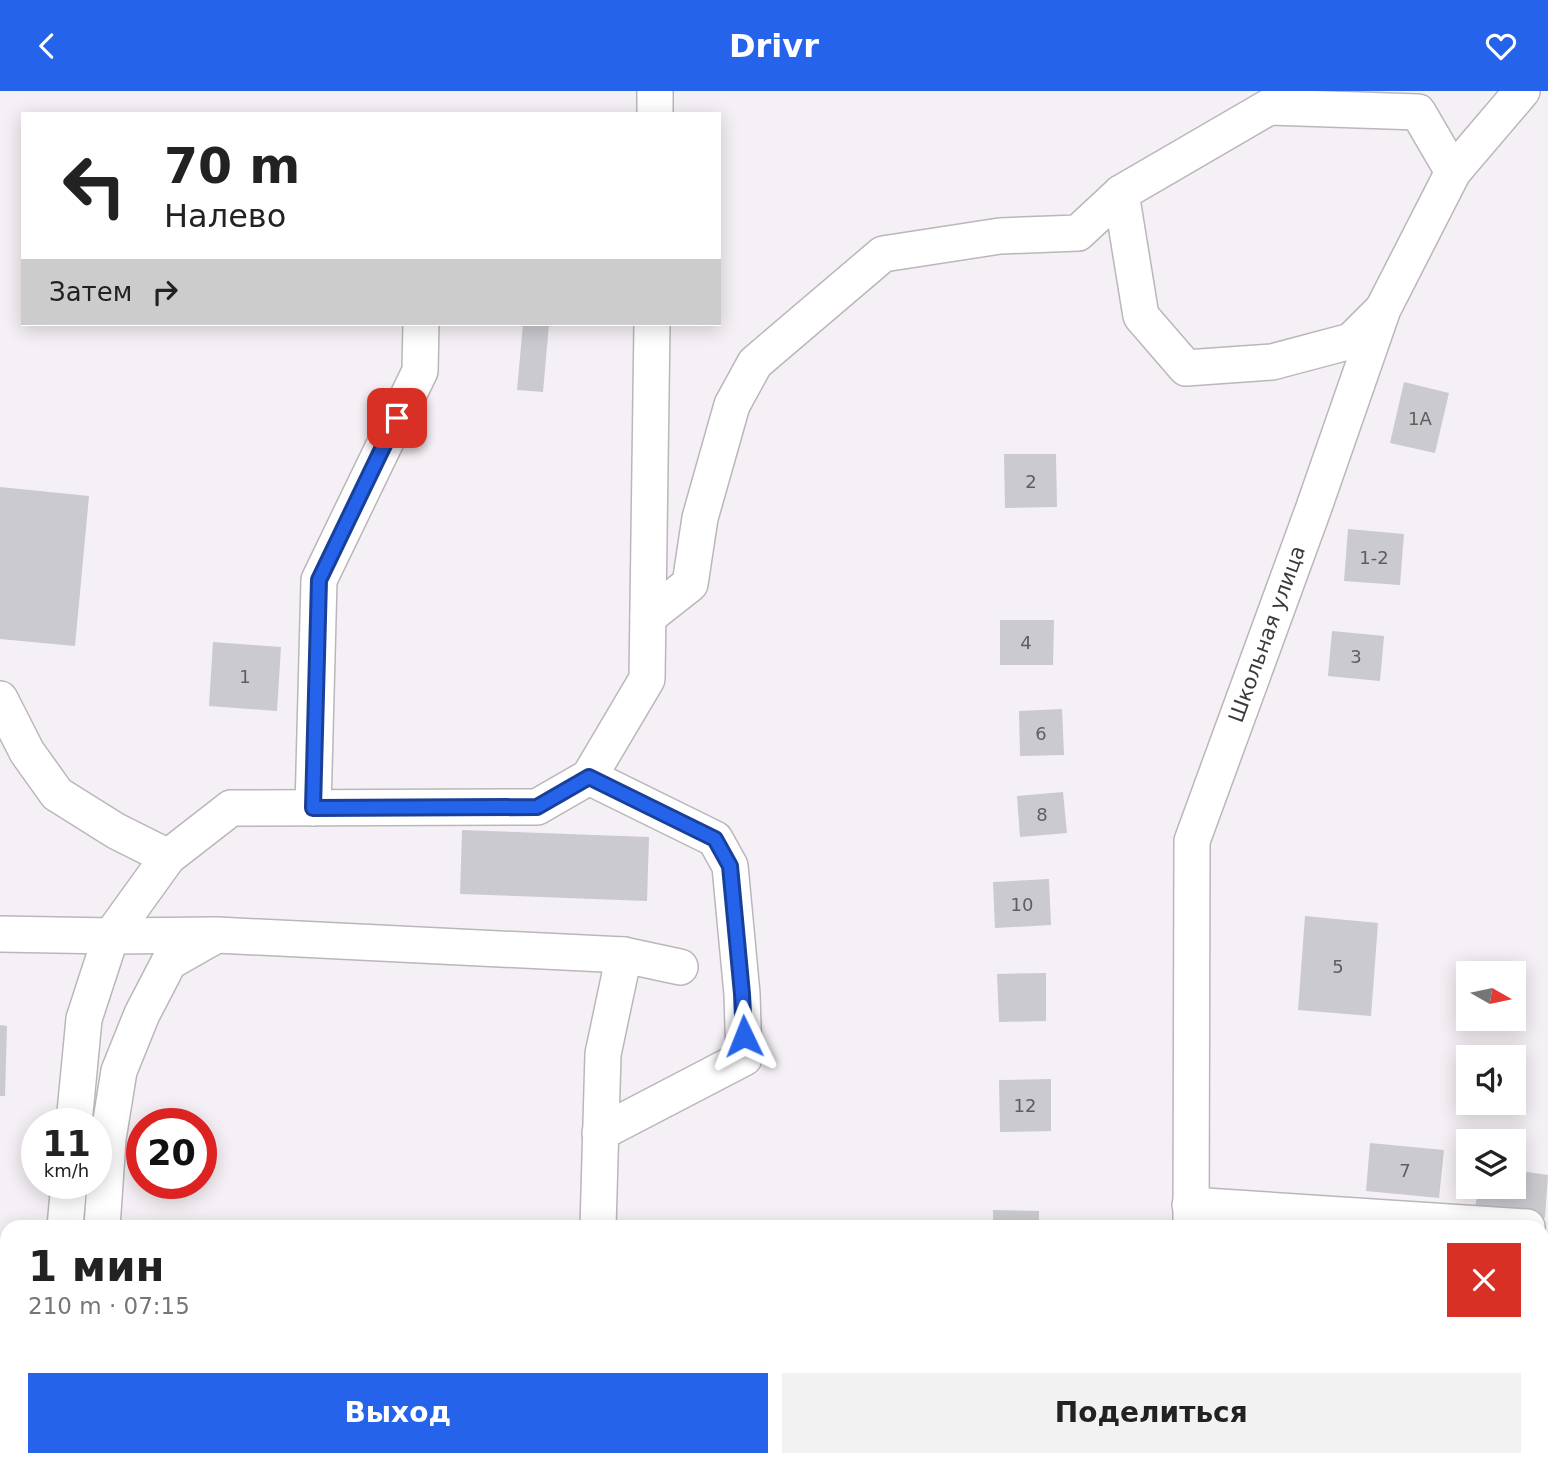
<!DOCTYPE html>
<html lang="ru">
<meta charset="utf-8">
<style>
body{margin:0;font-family:"DejaVu Sans",sans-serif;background:#f2f2f2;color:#222;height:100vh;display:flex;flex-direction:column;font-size:26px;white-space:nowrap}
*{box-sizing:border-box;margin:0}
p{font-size:23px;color:#767676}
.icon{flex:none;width:38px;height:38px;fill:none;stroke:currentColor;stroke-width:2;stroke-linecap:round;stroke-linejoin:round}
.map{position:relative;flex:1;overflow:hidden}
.sheet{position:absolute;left:0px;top:1129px;width:1549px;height:247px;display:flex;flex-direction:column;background:#fff;border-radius:21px 21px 0 0;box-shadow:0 4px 18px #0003}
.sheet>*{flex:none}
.hud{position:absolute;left:21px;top:21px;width:700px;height:214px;border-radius:0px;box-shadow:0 4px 18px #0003;background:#fff;color:#222;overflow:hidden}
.needle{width:46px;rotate:99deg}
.buttons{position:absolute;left:1456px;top:870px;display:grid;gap:14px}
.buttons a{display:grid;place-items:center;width:70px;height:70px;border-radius:0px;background:#fff;box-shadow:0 4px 18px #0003;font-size:35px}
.speed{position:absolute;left:21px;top:1017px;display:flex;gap:14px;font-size:35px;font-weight:700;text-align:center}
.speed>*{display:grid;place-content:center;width:91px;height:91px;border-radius:50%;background:#fff;box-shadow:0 4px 18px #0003;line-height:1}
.speed small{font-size:18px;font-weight:400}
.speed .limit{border:10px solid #d22;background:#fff;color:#111}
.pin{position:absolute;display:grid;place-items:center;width:60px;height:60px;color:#fff;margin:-30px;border-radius:14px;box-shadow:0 4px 10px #0006}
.me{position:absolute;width:77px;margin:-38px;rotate:358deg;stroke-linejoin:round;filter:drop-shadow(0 0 5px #0008)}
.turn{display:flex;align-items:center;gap:24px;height:147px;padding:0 28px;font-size:32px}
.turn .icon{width:91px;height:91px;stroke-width:2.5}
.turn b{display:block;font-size:49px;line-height:60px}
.then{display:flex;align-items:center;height:66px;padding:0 28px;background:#0003;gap:14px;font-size:26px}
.round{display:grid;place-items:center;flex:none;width:74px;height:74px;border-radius:0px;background:#f2f2f2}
.headline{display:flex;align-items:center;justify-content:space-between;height:119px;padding:0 28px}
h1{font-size:42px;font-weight:800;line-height:52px}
.button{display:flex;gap:14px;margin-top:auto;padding:14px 28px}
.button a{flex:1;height:80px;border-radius:0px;background:#2563eb;color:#fff;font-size:28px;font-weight:800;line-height:80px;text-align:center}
.button a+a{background:#f2f2f2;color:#222}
header{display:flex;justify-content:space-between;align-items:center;height:91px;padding:0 28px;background:#2563eb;color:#fff;font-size:32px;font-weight:800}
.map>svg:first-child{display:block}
.building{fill:#cbcacf}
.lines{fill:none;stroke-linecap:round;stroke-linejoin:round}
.minor-casing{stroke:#bab6ba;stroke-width:38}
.minor{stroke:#fff;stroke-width:35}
.route-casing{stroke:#184099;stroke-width:18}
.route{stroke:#2563eb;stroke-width:12}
.labels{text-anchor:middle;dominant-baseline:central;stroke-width:5;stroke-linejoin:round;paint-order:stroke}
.number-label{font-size:18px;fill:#5f5d60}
.street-label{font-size:21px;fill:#3b393b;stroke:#fff}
</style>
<header><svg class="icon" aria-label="back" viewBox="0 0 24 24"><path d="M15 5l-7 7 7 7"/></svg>Drivr<svg class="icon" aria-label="heart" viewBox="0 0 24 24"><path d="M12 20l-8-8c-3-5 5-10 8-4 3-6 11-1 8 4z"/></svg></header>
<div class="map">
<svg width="1548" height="1374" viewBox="0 0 1548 1374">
<rect width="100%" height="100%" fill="#f5f0f5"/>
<g class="building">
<path d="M523,233H549L543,301L517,299Z"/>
<path d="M1404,291L1449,302L1435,362L1390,352Z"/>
<path d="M1004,363H1056L1057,416L1005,417Z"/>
<path d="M0,396L89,405L75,555L0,548Z"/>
<path d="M1348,438L1404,443L1400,494L1344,490Z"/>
<path d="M1000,529H1054L1053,574H1000Z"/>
<path d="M1332,540L1384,545L1380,590L1328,585Z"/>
<path d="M213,551L281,556L277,620L209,615Z"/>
<path d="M1062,618L1064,664L1020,665L1019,620Z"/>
<path d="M1063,701L1067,742L1020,746L1017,705Z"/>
<path d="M462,739L649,746L647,810L460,803Z"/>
<path d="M1049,788L1051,834L995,837L993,791Z"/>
<path d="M1305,825L1378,832L1371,925L1298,919Z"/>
<path d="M1046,882V930L999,931L997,883Z"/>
<path d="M0,934L7,935L5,1005H0Z"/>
<path d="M1051,988V1040L1000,1041L999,989Z"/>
<path d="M1370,1052L1444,1059L1439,1107L1366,1100Z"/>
<path d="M1514,1079L1548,1084L1545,1127L1475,1116L1479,1096H1514Z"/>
<path d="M993,1119L1039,1120V1136H993Z"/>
</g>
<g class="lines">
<defs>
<g id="minor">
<path d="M655,23V0"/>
<path d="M1121,102L1141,225L1186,277L1272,271L1351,250L1380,221"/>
<path d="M648,526L690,493L700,427L732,314L755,272L883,163L1000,145L1078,142L1121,102L1269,16L1418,21L1453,81"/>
<path d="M0,608L27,661L57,703L116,740L168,766"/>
<path d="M589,686L715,748L730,775L742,903L744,967L600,1042"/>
<path d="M313,717L319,489L420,280L421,233"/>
<path d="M0,843L111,845L217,844L624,864"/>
<path d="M74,1032L84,928L111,845L168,766L231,717L537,716L589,686L647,588L652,233"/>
<path d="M1190,1114L1527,1136"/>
<path d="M65,1136L69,1092"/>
<path d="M102,1136L108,1048L119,980L142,923L169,871L213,846"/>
<path d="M598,1136L603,963L624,864L680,876"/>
<path d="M1191,1136L1192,750L1313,419L1383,218L1453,81L1522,0"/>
<path d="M1203,1368L1204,1374"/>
<path d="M42,1374L43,1368"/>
<path d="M88,1374V1368"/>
<path d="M591,1374V1368"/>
</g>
</defs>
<use href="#minor" class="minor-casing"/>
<use href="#minor" class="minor"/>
</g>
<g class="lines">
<defs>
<path id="route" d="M397,327L319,489L313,717L537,716L589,686L715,748L730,775L742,903L744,945"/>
</defs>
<use href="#route" class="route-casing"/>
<use href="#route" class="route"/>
</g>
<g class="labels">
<g class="number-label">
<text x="1420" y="327">1А</text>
<text x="1031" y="390">2</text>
<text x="1374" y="466">1-2</text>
<text x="1026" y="551">4</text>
<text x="1356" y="565">3</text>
<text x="245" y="585">1</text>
<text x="1041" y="642">6</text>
<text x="1042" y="723">8</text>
<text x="1022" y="813">10</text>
<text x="1338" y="875">5</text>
<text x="1025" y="1014">12</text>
<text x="1405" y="1079">7</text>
</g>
<g class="street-label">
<text transform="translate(1267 543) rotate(-70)">Школьная улица</text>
</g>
</g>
</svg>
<div class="buttons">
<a><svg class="needle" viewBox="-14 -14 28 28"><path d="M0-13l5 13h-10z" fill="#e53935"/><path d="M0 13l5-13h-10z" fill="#767676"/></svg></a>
<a><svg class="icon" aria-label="sound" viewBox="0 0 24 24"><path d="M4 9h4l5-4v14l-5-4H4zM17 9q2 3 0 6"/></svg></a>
<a><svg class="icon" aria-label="layers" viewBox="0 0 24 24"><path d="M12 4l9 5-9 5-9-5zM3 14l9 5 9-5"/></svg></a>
</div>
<div class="speed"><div>11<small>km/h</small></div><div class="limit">20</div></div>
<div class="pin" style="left:397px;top:327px;background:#d93025"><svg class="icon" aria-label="arrive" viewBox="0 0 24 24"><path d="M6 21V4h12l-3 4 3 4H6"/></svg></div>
<svg class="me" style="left:744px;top:945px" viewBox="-20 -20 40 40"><path d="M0-17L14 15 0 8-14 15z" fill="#2563eb" stroke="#fff" stroke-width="4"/></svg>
<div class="hud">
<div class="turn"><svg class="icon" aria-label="left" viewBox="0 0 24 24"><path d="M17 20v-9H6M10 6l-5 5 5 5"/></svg><div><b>70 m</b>Налево</div></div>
<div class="then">Затем<svg class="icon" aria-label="right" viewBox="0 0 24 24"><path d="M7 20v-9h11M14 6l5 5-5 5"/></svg></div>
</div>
<section class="sheet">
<div class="headline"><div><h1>1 мин</h1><p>210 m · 07:15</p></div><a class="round" style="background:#d93025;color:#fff"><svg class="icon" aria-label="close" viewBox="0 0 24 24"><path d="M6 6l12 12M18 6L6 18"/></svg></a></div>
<div class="button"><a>Выход</a><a>Поделиться</a></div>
</section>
</div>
